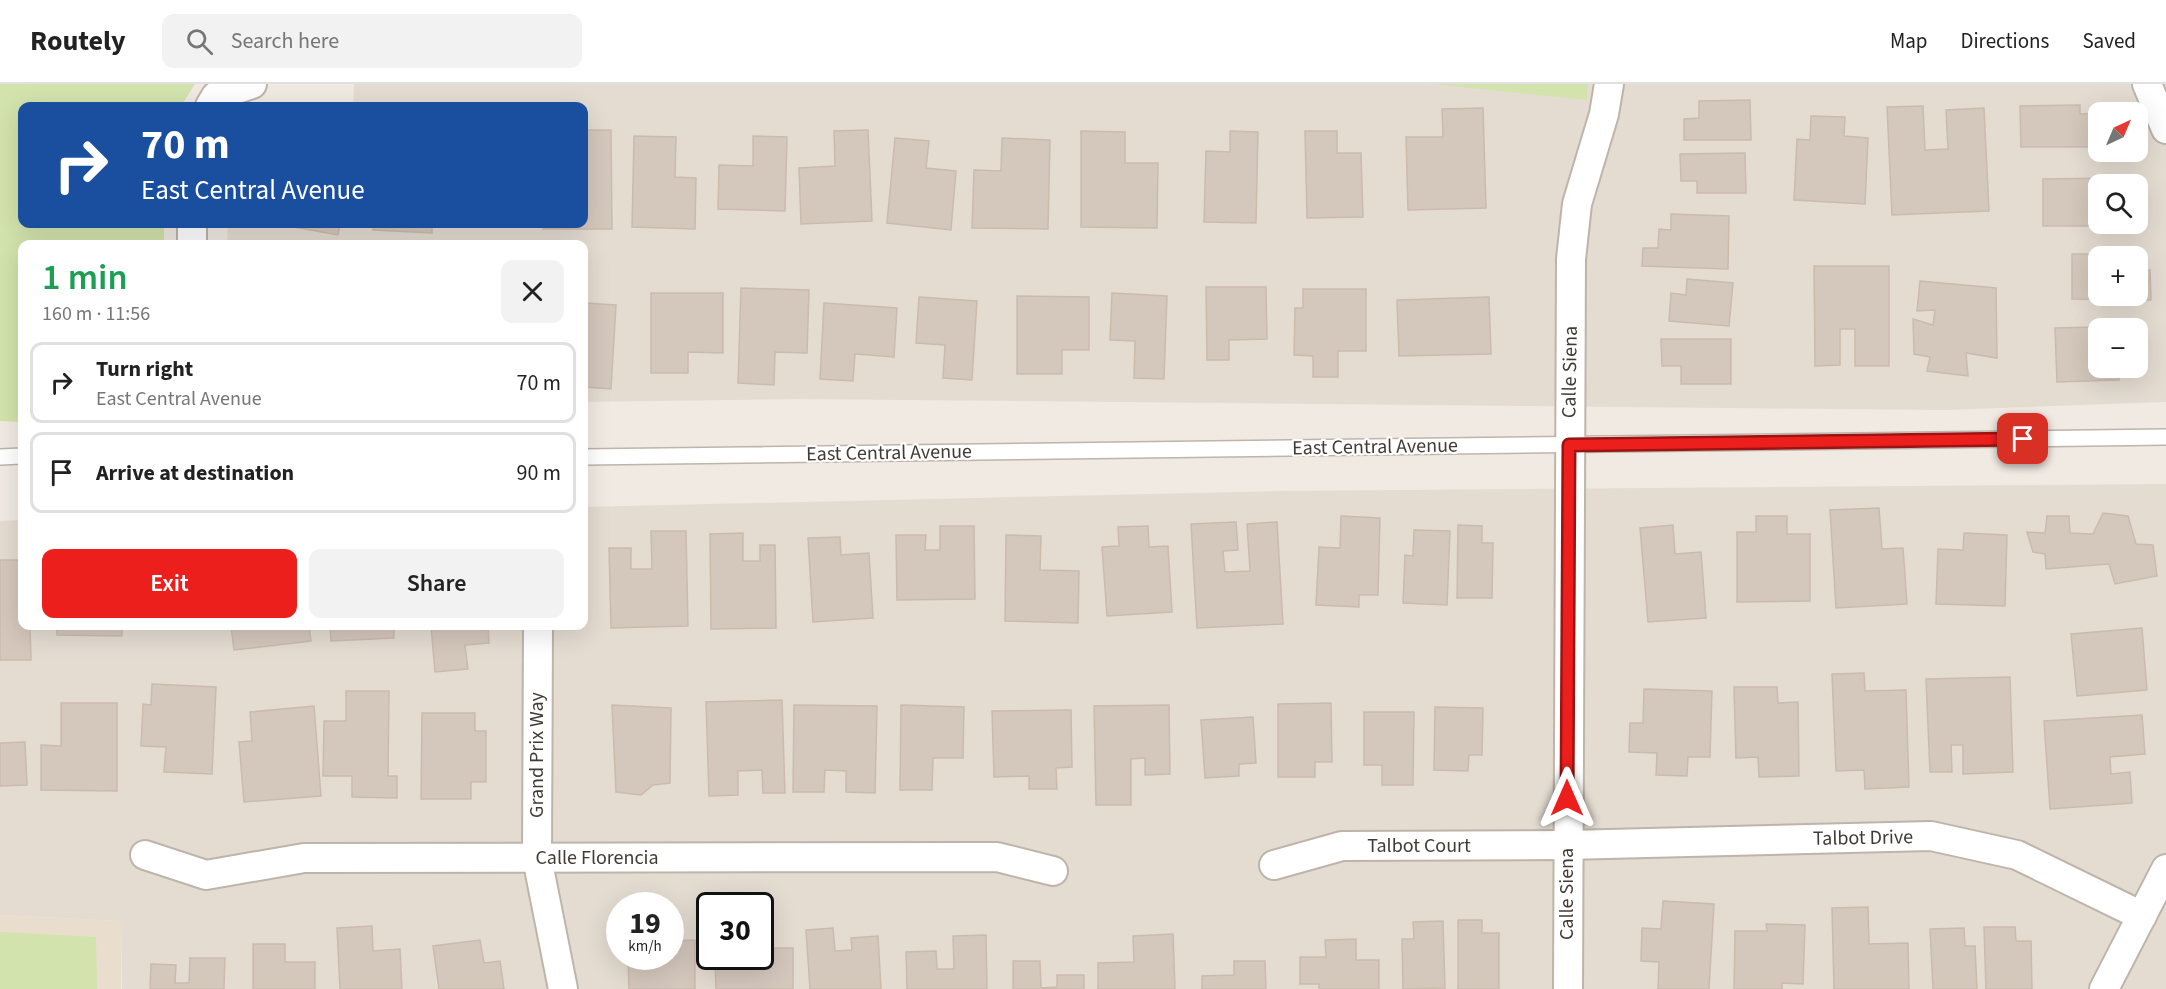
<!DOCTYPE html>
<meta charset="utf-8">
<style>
body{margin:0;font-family:"Source Sans 3",sans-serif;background:#f2f2f2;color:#222;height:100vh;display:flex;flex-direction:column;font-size:22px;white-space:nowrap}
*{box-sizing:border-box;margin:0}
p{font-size:20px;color:#767676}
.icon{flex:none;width:33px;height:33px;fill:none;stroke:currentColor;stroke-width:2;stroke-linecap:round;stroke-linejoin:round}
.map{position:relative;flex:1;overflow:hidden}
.side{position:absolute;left:18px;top:156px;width:570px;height:390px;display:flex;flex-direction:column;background:#fff;border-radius:12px;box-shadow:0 6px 24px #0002}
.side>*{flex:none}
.banner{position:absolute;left:18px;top:18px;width:570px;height:126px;border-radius:12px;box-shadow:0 6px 24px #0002;background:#1a4fa0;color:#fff;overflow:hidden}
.needle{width:39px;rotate:44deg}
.controls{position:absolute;left:2088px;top:18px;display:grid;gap:12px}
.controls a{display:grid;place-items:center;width:60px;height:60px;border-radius:12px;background:#fff;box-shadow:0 6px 24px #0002;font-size:30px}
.speed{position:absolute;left:606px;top:808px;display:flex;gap:12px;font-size:30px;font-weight:700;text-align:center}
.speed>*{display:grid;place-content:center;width:78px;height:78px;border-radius:50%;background:#fff;box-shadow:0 6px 24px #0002;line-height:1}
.speed small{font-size:15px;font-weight:400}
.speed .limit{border:3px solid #111;border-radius:9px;background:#fff;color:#111}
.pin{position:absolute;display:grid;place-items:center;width:51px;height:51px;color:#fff;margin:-26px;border-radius:12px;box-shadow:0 3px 9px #0006}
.me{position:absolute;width:66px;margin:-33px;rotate:0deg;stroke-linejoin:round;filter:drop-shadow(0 0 4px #0008)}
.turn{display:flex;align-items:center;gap:21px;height:126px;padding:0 24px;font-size:27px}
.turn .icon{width:78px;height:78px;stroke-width:2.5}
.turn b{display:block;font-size:42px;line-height:51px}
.round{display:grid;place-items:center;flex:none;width:63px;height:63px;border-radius:12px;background:#f2f2f2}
.overview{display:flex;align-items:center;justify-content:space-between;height:102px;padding:0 24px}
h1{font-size:36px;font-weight:600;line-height:45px;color:#1e9e55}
.cta{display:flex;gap:12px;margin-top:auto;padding:12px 24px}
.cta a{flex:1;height:69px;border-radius:12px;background:#ed1f1d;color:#fff;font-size:24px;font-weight:600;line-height:69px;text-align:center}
.cta a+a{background:#f2f2f2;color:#222}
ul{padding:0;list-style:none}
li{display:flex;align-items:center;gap:18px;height:81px;margin:0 12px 9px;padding:0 12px;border:3px solid #e0e0e0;border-radius:12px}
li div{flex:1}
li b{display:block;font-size:22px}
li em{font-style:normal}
header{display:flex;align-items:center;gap:36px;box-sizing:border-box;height:84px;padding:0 30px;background:#fff;border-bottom:2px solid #e0e0e0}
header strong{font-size:28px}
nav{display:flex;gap:33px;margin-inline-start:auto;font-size:21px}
.search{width:420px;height:54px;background:#f2f2f2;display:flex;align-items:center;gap:15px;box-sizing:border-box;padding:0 21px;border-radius:12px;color:#767676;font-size:22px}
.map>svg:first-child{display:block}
.residential{fill:#e4dcd1;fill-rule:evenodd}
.education{fill:#e9ddcd}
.green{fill:#d2e3ad}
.building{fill:#d4c7bc;stroke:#cbbbad;stroke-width:1.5}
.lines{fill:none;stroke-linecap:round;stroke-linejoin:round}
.service-casing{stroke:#beb4a9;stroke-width:18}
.minor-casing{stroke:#beb4a9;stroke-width:32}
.service{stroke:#fff;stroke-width:15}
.minor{stroke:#fff;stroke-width:28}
.route-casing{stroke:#9a1413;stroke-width:15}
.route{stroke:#ed1f1d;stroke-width:10}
.labels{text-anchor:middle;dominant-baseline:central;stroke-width:4.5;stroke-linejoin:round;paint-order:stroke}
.street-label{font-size:20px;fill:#423a34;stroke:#fff}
</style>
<header>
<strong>Routely</strong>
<div class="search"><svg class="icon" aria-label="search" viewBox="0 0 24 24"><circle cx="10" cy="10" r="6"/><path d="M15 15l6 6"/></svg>Search here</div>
<nav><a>Map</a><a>Directions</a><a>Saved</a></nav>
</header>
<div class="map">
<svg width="2166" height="905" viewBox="0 0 2166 905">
<rect width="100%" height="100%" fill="#f0eae3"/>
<g class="residential">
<path d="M354,0H2166V318L1946,326L801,315L584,318V160H227L228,140H584V22H353ZM2098,28H2138V68H2098ZM2098,100H2138V140H2098ZM2098,172H2138V212H2098ZM2098,244H2138V284H2098Z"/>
<path d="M2166,400V905H122L121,837L0,831V437L22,436V542H584V423L1280,407ZM620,822H670V873H620ZM710,822H760V873H710Z"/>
</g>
<path class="education" d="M0,831L121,837V905H0Z"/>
<g class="green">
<path d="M0,0H195L181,22H22V140H164V160H22V338L0,337Z"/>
<path d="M1432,0H1588L1587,16Z"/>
<path d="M0,848L96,853L97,905H0Z"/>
</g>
<g class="building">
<path d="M1750,16L1751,56H1684V35L1699,34V17Z"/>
<path d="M2080,21V30L2095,29L2096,63H2021L2020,22Z"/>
<path d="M1923,22L1925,66L1948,65L1946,26L1984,24L1989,127L1892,131L1887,23Z"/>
<path d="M1483,24L1486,124L1408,126L1406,53H1443L1442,25Z"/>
<path d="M1811,32L1845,33L1844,52L1868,54L1865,120L1794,116L1797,55L1810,56Z"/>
<path d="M584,46H611L612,145H543V140H584Z"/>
<path d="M868,46L872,137L801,140L799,84L835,82L834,47Z"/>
<path d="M1081,47L1125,48V79H1158L1157,144L1081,143Z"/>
<path d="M1230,47L1258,48L1256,139L1204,138L1206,67L1230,68Z"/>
<path d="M1305,47H1337V69H1361L1363,133L1307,134Z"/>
<path d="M634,52L676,53L675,93L696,94L695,145L632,143Z"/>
<path d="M753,52L787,53L785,127L718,125L719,81L753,82Z"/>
<path d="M895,54L929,57L926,84L956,87L951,146L887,139Z"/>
<path d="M1002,54L1050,56L1048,145L972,144L974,86L1001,87Z"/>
<path d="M1745,69L1746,109H1697V97H1681L1680,70Z"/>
<path d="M2111,94V100H2098L2100,142H2043V95Z"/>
<path d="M1671,130L1729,132L1728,185L1642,182L1643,164H1658L1659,145L1671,146Z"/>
<path d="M277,140H340L338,151Z"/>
<path d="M373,140H432V149L373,146Z"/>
<path d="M2072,170H2134V172H2098V212H2138V186H2150L2151,216L2072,215Z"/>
<path d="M1814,182H1889V282H1855V245H1840V281L1815,282Z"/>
<path d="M1687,195L1733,199L1729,242L1669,237L1671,209L1686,211Z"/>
<path d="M1920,197L1996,204L1997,274L1966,269L1968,292L1927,287L1930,273L1914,270L1913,235L1933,241L1935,226L1917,227Z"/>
<path d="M1206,203H1266L1267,255L1229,256V276H1207Z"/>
<path d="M741,204L809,206L807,269L775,268L774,301L738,299Z"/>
<path d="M1303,205H1366V267H1338V293H1313V272L1294,271L1295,224H1303Z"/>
<path d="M651,209H723V269L688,268V289H651Z"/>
<path d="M1112,209L1167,212L1164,295L1134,294L1135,257L1110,256Z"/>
<path d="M1017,212L1089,213V266H1062V290H1017Z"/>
<path d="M919,213L977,217L972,296L943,294L945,261L916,259Z"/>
<path d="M1489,213L1491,270L1399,272L1397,216Z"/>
<path d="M584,219L616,221L611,305L584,303Z"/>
<path d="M824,219L897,224L894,273L855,270L853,297L820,295Z"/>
<path d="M2134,242V244H2098V284H2119V296L2057,298L2055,244Z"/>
<path d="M1661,255H1731V300H1681V282H1662Z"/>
<path d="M1879,424L1882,465L1903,464L1907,520L1836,524L1830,426Z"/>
<path d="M2103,429L2128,432L2136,460L2153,461L2157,492L2115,500L2109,480L2046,485L2045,470L2033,468L2027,448L2045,449L2047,432H2069L2070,449L2093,450Z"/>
<path d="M1341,432L1380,434L1378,511H1359V523L1316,521L1319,463L1340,464Z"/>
<path d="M1756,432H1787V450H1810V517L1737,518V448H1756Z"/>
<path d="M1236,438L1238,466L1223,467L1225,488L1250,487L1247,440L1277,438L1283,540L1197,544L1191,440Z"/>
<path d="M1458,441L1482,442V459H1493L1492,514H1457Z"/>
<path d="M1673,441L1675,470L1701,468L1706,534L1648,538L1640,444Z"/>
<path d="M940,442H974L975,515L897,516L896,451H926L925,466H940Z"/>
<path d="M1148,442L1149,463L1168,462L1172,528L1107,532L1102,463L1119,462L1118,443Z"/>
<path d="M1414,446L1450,447L1447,521L1403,519L1405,471L1413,472Z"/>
<path d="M651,447H686L688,542L611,544L609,464H631V485H652Z"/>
<path d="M743,449V477H760V461H775L776,544L711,545L710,450Z"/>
<path d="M1964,449L2007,451L2005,522L1936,520L1938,465L1963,466Z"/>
<path d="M1006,451L1041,452L1040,486L1079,487L1078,539L1005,537Z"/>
<path d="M840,453L841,471L869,469L873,534L813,538L808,454Z"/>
<path d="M0,476H22V542H30L31,576H0Z"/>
<path d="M57,542H122V552L57,551Z"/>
<path d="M231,542H309L311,557L234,566Z"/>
<path d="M330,542H394V554L331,557Z"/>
<path d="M431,542H488L489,559L465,561L468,585L435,588Z"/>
<path d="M2142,544L2147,606L2077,612L2071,550Z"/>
<path d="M1864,589L1865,607L1906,606L1909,703L1865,705L1864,686L1836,687L1832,590Z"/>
<path d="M2010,593L2013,688L1963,690V661H1951L1952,688H1930L1926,595Z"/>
<path d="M152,600L216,603L212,690L164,688L166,663L141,662L143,620L151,621Z"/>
<path d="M1734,603H1777L1778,619L1798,618L1799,692L1759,693L1758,673L1736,674Z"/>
<path d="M1644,605L1712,607L1710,673H1688L1687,692L1656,691L1657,669L1629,668L1630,639H1643Z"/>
<path d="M346,607H389L388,692H397V714L352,713V692H323L324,637H346Z"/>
<path d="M782,616L785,709H763L762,686L738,687V711L709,712L706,618Z"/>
<path d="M61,619H117V707L41,706V661L61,662Z"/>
<path d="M1331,619L1332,678H1315V693H1278V620Z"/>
<path d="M612,621L671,624L670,699L653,701L641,711L616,708Z"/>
<path d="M794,621L877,622L875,709L846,708V687L825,686L824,708H793Z"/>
<path d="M901,621L964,623L963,674H933L932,706H900Z"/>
<path d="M1169,621L1170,690L1145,691V674L1131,675V721H1096L1094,622Z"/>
<path d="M314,622L321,712L244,718L239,658L252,657L250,628Z"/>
<path d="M1435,623L1483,624L1482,671H1469L1468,687L1434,686Z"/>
<path d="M1071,626L1072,683L1056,684L1057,705H1029V692L994,693L992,627Z"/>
<path d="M1364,628H1414L1413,701H1382V681H1364Z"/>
<path d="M422,629H475V647H486V698H471V715H421Z"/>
<path d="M2142,631L2145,670L2110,673L2111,690L2130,688L2132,719L2050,725L2044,637Z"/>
<path d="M1253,633L1256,679L1239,680V692L1205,694L1201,636Z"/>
<path d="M25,658L27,701L0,702V659Z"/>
<path d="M1663,817L1714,820L1709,905H1658L1659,878L1641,877L1642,844L1661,845Z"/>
<path d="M1868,823L1869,860L1908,859L1909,905H1834L1832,824Z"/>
<path d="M1458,836H1482V849H1499V905H1458Z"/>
<path d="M1443,837L1445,904L1403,905L1402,855H1414L1413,838Z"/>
<path d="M1766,840L1805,841L1803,900L1782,899V905H1734L1735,847H1767Z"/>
<path d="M372,842L373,867L400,865L402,905H340L337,844Z"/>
<path d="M1984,843H2015L2016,857H2031L2032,905H1986Z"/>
<path d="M833,844L835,867L852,866L851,854L878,852L881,905H810L806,846Z"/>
<path d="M1964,844L1965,862H1975L1977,905H1933L1930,845Z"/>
<path d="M1173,850L1175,905H1098V879L1134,878L1133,852Z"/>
<path d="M986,851L987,905H907L906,868L936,867L937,885H954L953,852Z"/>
<path d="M1356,855V876H1379V905H1319V900H1300V873H1326L1325,856Z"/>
<path d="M480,856L484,879L500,877L504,905H439L433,862Z"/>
<path d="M695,856V905H629L628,873H670V857Z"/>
<path d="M253,860H285V878H315V905H253Z"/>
<path d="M768,864H793V905H716L715,873H751V880H768Z"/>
<path d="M190,874H225L224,905H150L151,880L176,881L175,899H189Z"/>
<path d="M1013,877H1040L1041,904L1057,903V891H1084V905H1013Z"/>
<path d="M1234,877H1265L1266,905H1202V892L1234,891Z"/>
</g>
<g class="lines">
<defs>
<g id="service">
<path d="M0,373L22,372"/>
<path d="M584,373L2166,353"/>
</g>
<g id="minor">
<path d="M2147,0L2166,45"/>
<path d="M210,22L216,12L252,0"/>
<path d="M192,140V160"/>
<path d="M538,542L537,774L563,905"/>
<path d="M145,771L206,791L304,774L997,773L1053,787"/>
<path d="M1274,781L1342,762L1567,761L1931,752L2017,771L2142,832"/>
<path d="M1568,905L1571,175L1577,120L1604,30L1609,0"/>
<path d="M2104,905L2166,785"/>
</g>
</defs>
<use href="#service" class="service-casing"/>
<use href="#minor" class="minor-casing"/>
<use href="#service" class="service"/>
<use href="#minor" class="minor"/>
</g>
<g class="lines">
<defs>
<path id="route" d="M1567,714L1569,361L2023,355"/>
</defs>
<use href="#route" class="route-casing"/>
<use href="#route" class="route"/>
</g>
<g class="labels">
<g class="street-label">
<text transform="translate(1570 288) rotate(-89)">Calle Siena</text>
<text transform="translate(1375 363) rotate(-1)">East Central Avenue</text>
<text transform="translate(889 369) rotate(-1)">East Central Avenue</text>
<text transform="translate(537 671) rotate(-90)">Grand Prix Way</text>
<text transform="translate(1863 754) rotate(-1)">Talbot Drive</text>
<text x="1419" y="762">Talbot Court</text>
<text x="597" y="774">Calle Florencia</text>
<text transform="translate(1567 810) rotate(-90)">Calle Siena</text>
</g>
</g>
</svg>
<div class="controls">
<a><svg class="needle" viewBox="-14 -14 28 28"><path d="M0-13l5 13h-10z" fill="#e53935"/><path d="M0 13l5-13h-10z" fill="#767676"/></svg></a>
<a><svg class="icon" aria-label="search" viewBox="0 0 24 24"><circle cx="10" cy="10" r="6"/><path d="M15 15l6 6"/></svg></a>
<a>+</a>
<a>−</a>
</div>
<div class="speed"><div>19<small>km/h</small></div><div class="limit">30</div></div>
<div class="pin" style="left:2023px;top:355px;background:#d93025"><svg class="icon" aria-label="arrive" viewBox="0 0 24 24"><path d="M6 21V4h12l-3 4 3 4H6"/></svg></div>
<svg class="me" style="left:1567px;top:714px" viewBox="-20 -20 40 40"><path d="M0-17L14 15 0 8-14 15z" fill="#ed1f1d" stroke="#fff" stroke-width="4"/></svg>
<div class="banner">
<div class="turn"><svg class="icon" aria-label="right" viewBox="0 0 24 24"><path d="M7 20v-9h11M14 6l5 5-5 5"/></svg><div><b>70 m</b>East Central Avenue</div></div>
</div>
<section class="side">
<div class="overview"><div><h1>1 min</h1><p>160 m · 11:56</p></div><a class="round"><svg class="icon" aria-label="close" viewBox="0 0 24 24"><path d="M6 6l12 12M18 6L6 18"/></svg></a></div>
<ul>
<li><svg class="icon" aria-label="right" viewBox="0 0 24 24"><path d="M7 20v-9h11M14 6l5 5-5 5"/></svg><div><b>Turn right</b><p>East Central Avenue</p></div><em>70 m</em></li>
<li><svg class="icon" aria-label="arrive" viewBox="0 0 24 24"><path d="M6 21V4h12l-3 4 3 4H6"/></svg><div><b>Arrive at destination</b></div><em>90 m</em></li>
</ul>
<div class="cta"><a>Exit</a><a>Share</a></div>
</section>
</div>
